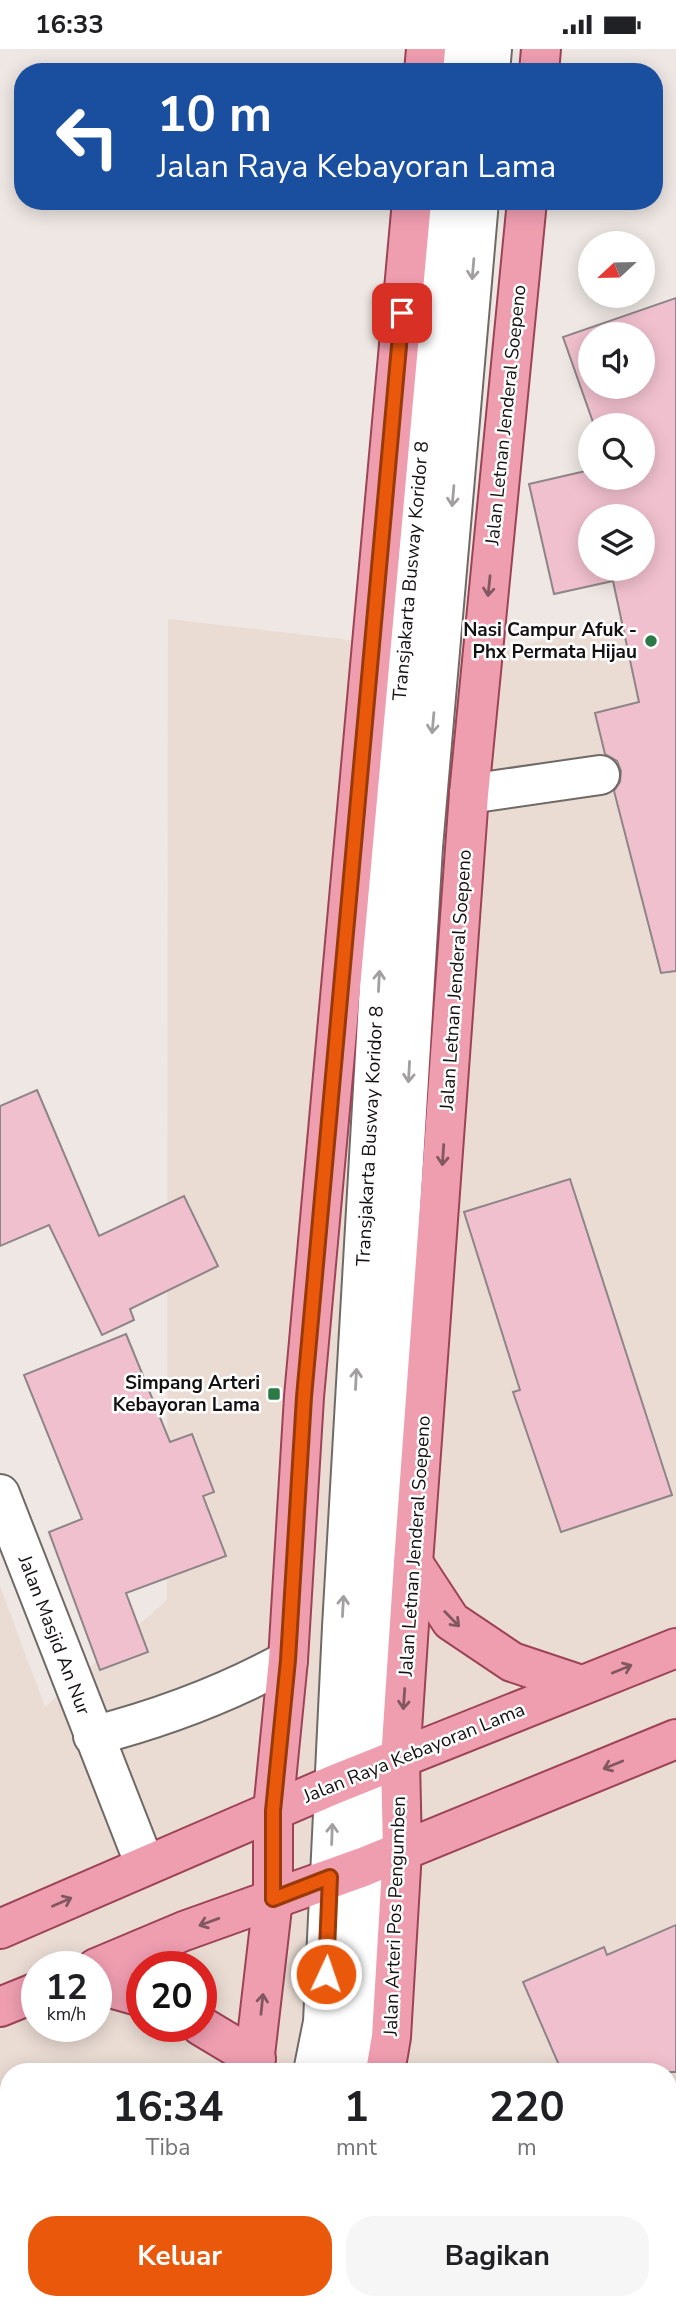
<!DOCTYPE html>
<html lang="id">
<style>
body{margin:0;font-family:"Nunito Sans",sans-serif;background:#f6f6f6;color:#202124;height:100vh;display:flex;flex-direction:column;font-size:26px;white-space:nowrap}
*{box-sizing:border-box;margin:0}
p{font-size:23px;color:#757577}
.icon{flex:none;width:38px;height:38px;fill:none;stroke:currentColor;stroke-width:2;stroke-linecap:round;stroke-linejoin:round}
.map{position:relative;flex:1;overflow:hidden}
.details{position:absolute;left:0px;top:2014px;width:677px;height:247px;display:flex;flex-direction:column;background:#fff;border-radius:28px 28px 0 0;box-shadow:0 4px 18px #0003}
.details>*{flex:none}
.top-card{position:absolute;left:14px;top:14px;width:649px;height:147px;border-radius:28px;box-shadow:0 4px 18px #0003;background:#1a4fa0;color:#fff;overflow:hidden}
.needle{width:46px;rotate:248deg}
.controls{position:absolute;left:578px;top:182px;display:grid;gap:14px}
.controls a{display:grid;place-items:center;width:77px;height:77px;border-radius:50%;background:#fff;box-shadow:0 4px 18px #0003;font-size:35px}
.speed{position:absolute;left:21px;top:1902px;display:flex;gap:14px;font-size:35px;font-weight:700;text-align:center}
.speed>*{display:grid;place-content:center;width:91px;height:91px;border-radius:50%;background:#fff;box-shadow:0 4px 18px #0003;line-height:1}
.speed small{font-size:18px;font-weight:400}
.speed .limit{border:10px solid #d22;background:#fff;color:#111}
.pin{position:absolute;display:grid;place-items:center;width:60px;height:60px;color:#fff;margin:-30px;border-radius:14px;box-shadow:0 4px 10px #0006}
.me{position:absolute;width:77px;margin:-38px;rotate:3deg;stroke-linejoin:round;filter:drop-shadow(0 0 5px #0008)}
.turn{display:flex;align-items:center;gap:24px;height:147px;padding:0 28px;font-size:32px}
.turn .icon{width:91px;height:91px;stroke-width:2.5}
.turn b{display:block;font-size:49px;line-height:60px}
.eta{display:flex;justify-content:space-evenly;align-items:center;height:119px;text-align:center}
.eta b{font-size:42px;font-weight:700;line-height:49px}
.action{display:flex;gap:14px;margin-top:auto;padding:14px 28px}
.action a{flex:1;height:80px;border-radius:28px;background:#ea580c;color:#fff;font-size:28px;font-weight:700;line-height:80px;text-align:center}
.action a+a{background:#f6f6f6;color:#202124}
.status{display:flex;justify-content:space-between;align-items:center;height:49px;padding:0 35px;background:#fff;direction:ltr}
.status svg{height:19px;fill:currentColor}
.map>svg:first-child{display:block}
.built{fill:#eadcd3;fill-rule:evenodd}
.building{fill:#f1c0ce;stroke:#8d8587;stroke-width:2;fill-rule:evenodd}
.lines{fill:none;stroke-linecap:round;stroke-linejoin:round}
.minor-casing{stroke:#706a66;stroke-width:42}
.major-casing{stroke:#9c4356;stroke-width:42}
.minor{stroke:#fff;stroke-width:38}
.major{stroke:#ef9eb0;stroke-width:38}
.oneway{stroke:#a1a09f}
.oneway2{stroke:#825860}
.route-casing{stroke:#983908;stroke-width:18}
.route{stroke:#ea580c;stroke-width:12}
.poi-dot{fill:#2c7948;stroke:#fff;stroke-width:2.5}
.labels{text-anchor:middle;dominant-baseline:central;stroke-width:5;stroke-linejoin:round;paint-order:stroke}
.street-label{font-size:19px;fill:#141110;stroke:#fff}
.poi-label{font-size:19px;font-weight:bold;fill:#141110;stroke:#fff;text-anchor:end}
</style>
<div class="status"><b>16:33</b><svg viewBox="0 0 49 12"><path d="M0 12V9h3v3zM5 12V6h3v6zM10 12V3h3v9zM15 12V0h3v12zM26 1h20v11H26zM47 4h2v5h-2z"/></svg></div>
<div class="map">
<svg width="676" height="2260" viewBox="0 0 676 2260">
<rect width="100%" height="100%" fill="#eee7e3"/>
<path class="built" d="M676,553V2260H0V1537L45,1658L167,1551L168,570L487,607ZM37,1918H96V1978H37ZM142,1918H201V1978H142ZM9,2023H668V2252H9Z"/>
<g class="building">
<path d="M676,249V922L661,924L614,742L620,733L621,722L617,712L605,705L595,664L639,653L613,532L554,545L529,435L590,421V429H642V376H594L563,288ZM590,285H642V338H590ZM590,467H642V520H590Z"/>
<path d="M37,1041L99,1187L184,1147L218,1217L130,1260L134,1271L102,1286L49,1176L0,1197V1057Z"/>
<path d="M570,1130L672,1446L561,1483L513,1343L520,1341L464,1163Z"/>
<path d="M126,1285L170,1393L192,1385L214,1443L203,1447L226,1507L126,1544L148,1603L100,1621L49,1483L82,1470L24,1326Z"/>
<path d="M676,1876V2023H562L523,1933L604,1898L607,1906Z"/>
</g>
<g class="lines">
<defs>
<g id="minor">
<path d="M453,23L455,0"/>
<path d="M490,23L492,0"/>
<path d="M469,745L600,726"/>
<path d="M0,1445L145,1816"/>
<path d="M93,1687C162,1669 225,1646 288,1611"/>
<path d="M313,2023L323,1973L342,1578L387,796L442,152"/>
<path d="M350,2023L359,1968L367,1725L423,798L479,152"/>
<path d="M262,2260L264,2252"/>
<path d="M304,2260L306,2252"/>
</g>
<g id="major">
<path d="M424,23L426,0"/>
<path d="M539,23L541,0"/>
<path d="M413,1514L451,1572L512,1613L581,1636"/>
<path d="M0,1880L333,1736L676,1599"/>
<path d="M96,1919L184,1882L363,1818L676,1690"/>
<path d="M96,1935L142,1948"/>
<path d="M0,1958L37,1943"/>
<path d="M201,1977L256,2010"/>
<path d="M253,2023L273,1850V1762L288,1611L304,1348L412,152"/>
<path d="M385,2023L391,1988L402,1802L400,1711L413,1514L469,745L527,152"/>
<path d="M200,2260L202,2252"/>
<path d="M341,2260L343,2252"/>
</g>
</defs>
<use href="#minor" class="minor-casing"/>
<use href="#major" class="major-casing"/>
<use href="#minor" class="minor"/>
<use href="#major" class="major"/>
</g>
<defs><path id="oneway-shaft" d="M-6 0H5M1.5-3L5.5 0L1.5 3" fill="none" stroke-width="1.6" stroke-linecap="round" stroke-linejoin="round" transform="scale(1.75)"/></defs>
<g class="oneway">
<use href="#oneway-shaft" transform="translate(473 220) rotate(95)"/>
<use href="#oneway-shaft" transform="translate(453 447) rotate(95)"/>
<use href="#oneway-shaft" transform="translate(433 674) rotate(95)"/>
<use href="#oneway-shaft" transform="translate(379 932) rotate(-87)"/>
<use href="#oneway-shaft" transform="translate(409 1023) rotate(93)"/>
<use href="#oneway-shaft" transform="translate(356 1330) rotate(-87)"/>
<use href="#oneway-shaft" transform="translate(343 1557) rotate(-87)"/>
<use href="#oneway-shaft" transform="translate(332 1785) rotate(-88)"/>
</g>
<g class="oneway2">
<use href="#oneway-shaft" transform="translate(489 537) rotate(96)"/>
<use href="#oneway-shaft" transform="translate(443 1106) rotate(94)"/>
<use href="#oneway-shaft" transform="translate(452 1570) rotate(46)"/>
<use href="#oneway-shaft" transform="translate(622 1620) rotate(-22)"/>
<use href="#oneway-shaft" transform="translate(404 1650) rotate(94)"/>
<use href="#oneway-shaft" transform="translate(613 1716) rotate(158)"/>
<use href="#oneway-shaft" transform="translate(62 1853) rotate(-24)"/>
<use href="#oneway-shaft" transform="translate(209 1873) rotate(160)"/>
<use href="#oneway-shaft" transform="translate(262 1955) rotate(-84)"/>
</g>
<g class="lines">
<defs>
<path id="route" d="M326,1925L330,1828L273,1850V1762L288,1611L304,1348L402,264"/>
</defs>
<use href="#route" class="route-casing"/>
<use href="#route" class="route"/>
</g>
<g class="poi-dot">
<circle cx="651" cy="592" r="7"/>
<rect x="267" y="1338" width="14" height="14" rx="3.5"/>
</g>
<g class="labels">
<g class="street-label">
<text transform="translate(506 366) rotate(-84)">Jalan Letnan Jenderal Soepeno</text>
<text transform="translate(411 522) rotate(-85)">Transjakarta Busway Koridor 8</text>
<text transform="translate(456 931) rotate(-86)">Jalan Letnan Jenderal Soepeno</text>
<text transform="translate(370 1087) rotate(-87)">Transjakarta Busway Koridor 8</text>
<text transform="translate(415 1497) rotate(-86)">Jalan Letnan Jenderal Soepeno</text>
<text transform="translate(54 1586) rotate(69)">Jalan Masjid An Nur</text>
<text transform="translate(414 1704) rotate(-22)">Jalan Raya Kebayoran Lama</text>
<text transform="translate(395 1867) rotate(-88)">Jalan Arteri Pos Pengumben</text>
</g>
<g class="poi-label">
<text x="637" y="581">Nasi Campur Afuk -<tspan x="637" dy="22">Phx Permata Hijau</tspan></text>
<text x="260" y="1334">Simpang Arteri<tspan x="260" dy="22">Kebayoran Lama</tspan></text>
</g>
</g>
</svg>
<div class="controls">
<a><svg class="needle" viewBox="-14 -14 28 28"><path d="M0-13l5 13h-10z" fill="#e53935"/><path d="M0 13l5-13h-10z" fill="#757577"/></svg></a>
<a><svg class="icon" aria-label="sound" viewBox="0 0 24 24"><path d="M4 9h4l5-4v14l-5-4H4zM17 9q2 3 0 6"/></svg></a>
<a><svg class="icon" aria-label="search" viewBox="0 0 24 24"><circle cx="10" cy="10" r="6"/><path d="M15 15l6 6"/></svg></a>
<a><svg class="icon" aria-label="layers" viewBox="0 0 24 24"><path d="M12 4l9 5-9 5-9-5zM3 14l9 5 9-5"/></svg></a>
</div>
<div class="speed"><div>12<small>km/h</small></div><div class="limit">20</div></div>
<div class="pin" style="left:402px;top:264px;background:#d93025"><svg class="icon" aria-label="arrive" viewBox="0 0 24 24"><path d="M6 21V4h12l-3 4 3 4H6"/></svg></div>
<svg class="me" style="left:326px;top:1925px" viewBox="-20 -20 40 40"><circle r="17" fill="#ea580c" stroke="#fff" stroke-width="3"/><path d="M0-11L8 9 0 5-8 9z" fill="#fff"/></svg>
<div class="top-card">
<div class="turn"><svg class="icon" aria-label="left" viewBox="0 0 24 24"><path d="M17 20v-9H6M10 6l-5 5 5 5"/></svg><div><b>10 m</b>Jalan Raya Kebayoran Lama</div></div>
</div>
<section class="details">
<div class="eta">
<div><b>16:34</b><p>Tiba</p></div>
<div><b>1</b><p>mnt</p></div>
<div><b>220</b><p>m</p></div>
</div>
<div class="action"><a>Keluar</a><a>Bagikan</a></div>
</section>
</div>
